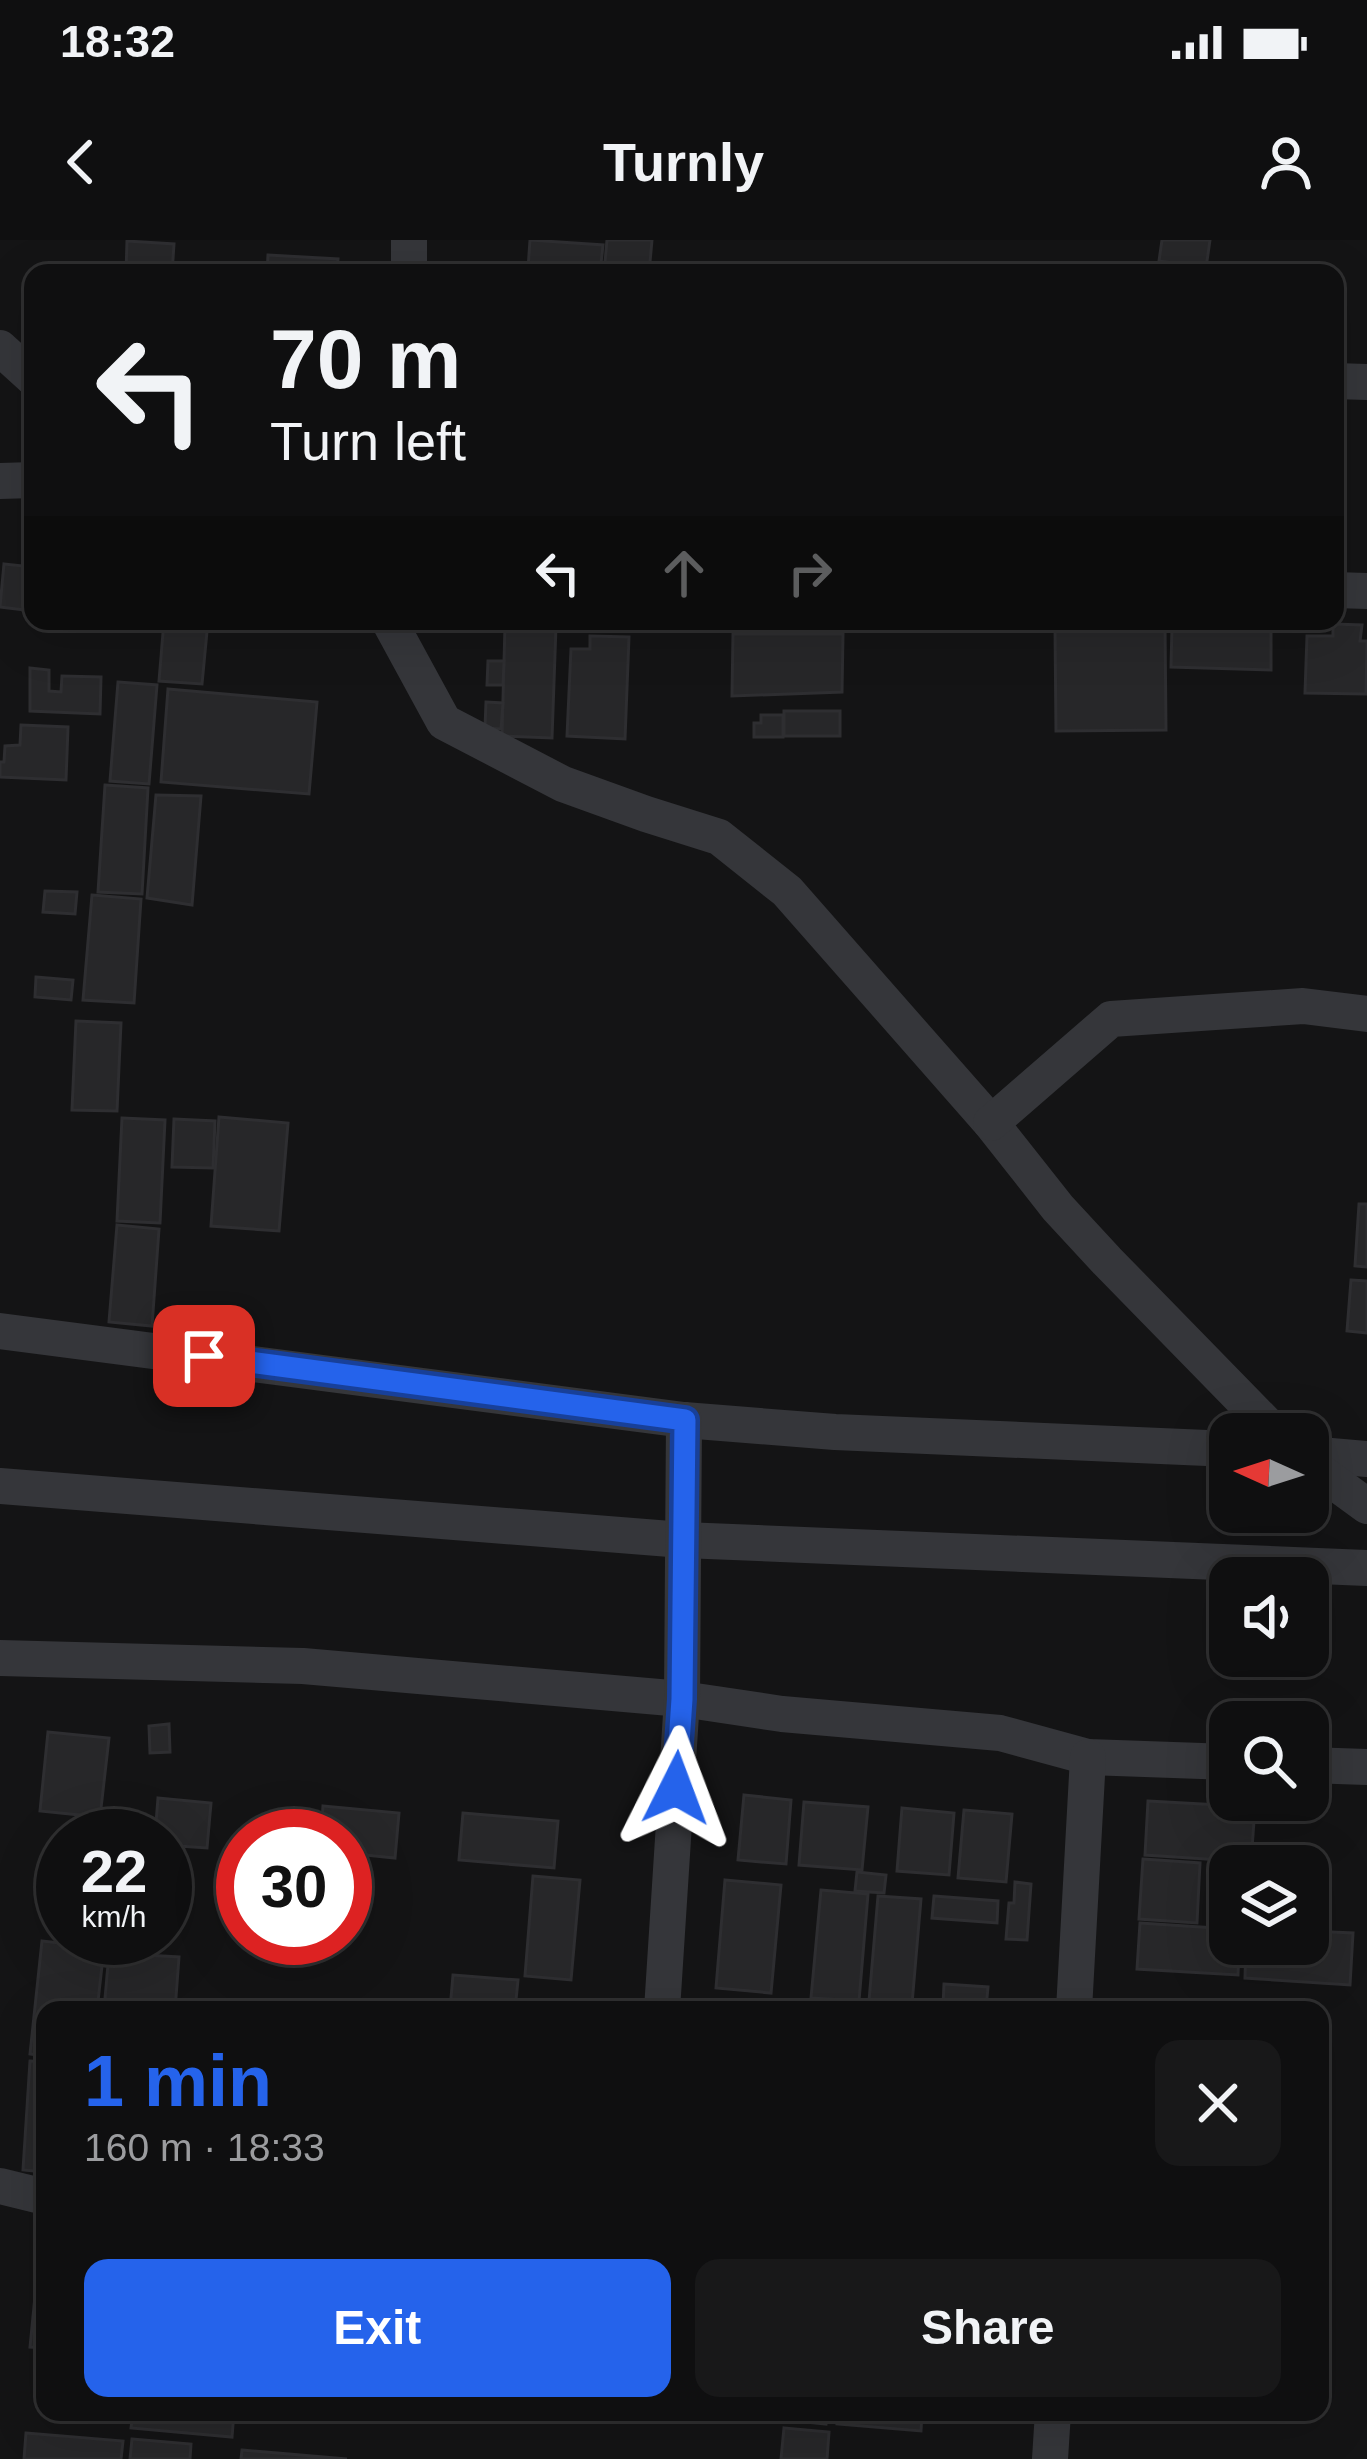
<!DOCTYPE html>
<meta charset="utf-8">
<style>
body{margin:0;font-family:Arial,sans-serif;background:#181819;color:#f1f3f6;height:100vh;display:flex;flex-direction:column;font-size:45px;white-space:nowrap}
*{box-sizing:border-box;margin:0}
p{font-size:39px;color:#9b9c9f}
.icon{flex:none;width:66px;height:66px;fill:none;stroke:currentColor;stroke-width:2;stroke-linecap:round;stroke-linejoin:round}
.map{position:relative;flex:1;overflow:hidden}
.details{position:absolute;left:36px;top:1761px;width:1293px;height:420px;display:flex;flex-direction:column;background:#0f0f10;border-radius:24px;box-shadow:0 12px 48px #0002,0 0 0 3px #2f2f30}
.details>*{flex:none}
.top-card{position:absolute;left:24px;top:24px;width:1320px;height:366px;border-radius:24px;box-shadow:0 12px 48px #0002,0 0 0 3px #2f2f30;background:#0f0f10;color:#f1f3f6;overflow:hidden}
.needle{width:78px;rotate:273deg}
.buttons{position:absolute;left:1209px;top:1173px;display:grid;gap:24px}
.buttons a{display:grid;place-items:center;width:120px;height:120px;border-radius:24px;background:#0f0f10;box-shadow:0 12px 48px #0002,0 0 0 3px #2f2f30;font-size:60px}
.speed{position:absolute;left:36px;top:1569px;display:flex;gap:24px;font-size:60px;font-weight:700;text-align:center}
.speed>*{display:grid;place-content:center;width:156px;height:156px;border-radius:50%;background:#0f0f10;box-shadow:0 12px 48px #0002,0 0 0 3px #2f2f30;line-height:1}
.speed small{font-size:30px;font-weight:400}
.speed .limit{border:18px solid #d22;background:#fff;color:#111}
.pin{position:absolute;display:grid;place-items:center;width:102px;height:102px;color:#fff;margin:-51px;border-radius:24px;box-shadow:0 6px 18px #0006}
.me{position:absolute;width:132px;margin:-66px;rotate:3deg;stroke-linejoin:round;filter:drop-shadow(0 0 9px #0008)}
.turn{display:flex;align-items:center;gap:42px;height:252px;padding:0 48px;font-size:54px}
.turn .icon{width:156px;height:156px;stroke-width:2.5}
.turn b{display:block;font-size:84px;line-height:102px}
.lanes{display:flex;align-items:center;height:114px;padding:0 48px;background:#0003;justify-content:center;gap:60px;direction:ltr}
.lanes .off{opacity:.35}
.round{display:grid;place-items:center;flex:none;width:126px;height:126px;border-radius:24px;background:#181819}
.head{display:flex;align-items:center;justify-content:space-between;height:204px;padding:0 48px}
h1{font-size:72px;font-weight:700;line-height:90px;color:#2563eb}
.button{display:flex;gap:24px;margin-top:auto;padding:24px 48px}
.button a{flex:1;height:138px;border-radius:24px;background:#2563eb;color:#fff;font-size:48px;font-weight:700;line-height:138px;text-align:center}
.button a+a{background:#181819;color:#f1f3f6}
.status{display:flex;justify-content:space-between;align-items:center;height:84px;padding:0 60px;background:#0f0f10;direction:ltr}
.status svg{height:33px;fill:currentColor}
header{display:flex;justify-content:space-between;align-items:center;height:156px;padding:0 48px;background:#0f0f10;font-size:54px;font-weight:700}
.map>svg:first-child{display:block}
.building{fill:#272729;stroke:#2e2e31;stroke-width:3}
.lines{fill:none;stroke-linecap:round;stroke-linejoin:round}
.street{stroke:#35363a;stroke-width:36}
.route-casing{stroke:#184099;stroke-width:30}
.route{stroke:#2563eb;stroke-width:21}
</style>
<div class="status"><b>18:32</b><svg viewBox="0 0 49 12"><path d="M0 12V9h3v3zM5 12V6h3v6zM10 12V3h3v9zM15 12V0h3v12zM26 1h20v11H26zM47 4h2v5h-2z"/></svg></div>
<header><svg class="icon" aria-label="back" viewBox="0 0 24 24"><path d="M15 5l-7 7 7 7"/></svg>Turnly<svg class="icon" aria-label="person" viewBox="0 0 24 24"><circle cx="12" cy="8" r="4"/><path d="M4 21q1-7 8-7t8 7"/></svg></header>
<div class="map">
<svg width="1367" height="2219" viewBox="0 0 1367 2219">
<rect width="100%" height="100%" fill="#141415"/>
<g class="building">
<path d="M530,0L603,5L600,33H539L540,31L528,29Z"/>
<path d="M607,0H652L649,33H604Z"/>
<path d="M1162,0H1210L1206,28L1159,21Z"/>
<path d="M127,1L174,4L172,33H126Z"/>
<path d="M268,15L338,19L337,33H267Z"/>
<path d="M4,324L33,327V371L0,367Z"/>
<path d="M164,381H208L202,444L159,441Z"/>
<path d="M705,381H810L808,391L705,390Z"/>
<path d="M1333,384L1362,385L1360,401H1367L1366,454L1305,453L1307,396H1333Z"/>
<path d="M505,385L556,386L552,498L502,496Z"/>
<path d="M1055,386H1165L1166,490L1056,491Z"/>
<path d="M1172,387L1271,389V430L1171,427Z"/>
<path d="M733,394H843L842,452L732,456Z"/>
<path d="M590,396L629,397L625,499L567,496L571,409H590Z"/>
<path d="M488,421H504L503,445H487Z"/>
<path d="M30,428L49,430V451L61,452L62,436L101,437L100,474L30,471Z"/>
<path d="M118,442L157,445L149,544L110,541Z"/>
<path d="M168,449L317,462L309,554L161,542Z"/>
<path d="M486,462L503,463L501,489L485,488Z"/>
<rect x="784" y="471" width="56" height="25"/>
<path d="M761,475H783V497H754V483H761Z"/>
<path d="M21,485L68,487L66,540L0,537V522H4L5,506L20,505Z"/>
<path d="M105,545L148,548L142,654L98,652Z"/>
<path d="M156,555L201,556L192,665L147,658Z"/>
<path d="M45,651L77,652L75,674L43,672Z"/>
<path d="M92,655L141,659L134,763L83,760Z"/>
<path d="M36,737L73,740L71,760L35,757Z"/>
<path d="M76,781L121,783L117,871L72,870Z"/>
<path d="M219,877L288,883L279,991L211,986Z"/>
<path d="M122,878L165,880L160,983L117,981Z"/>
<path d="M174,879L215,881L213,928L172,927Z"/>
<path d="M1359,964H1367V1027L1355,1026Z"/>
<path d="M117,985L159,989L152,1086L109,1082Z"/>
<path d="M1351,1040L1367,1041V1093L1347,1091Z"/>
<path d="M169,1484L170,1512L150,1513L149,1486Z"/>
<path d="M48,1492L109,1498L100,1577L40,1571Z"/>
<path d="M744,1555L791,1560L786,1624L738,1620Z"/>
<path d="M158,1558L211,1563L207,1608L165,1605V1596H155Z"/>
<path d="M1148,1561L1255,1567L1251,1622L1145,1615Z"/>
<path d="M804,1562L868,1567L862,1630L799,1625Z"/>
<path d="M323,1566L399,1573L395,1618L345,1613V1596H321Z"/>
<path d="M902,1568L954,1573L949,1635L897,1631Z"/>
<path d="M964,1570L1012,1574L1006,1642L958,1638Z"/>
<path d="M463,1573L558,1581L554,1628L459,1620Z"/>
<path d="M1143,1619L1200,1623L1197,1683L1139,1679Z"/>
<path d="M857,1632L886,1635L884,1653L855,1651Z"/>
<path d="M533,1636L580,1640L571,1740L525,1736Z"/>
<path d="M725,1640L781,1645L771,1753L716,1748Z"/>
<path d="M1015,1642L1031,1644L1027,1700L1006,1699L1009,1663H1014Z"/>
<path d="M821,1650L868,1654L859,1761L811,1758Z"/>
<path d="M878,1656L921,1659L912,1764L869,1761Z"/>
<path d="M934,1656L998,1661L997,1683L932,1678Z"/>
<path d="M1140,1683L1230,1689V1704H1239L1238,1735L1137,1729Z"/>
<path d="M1308,1691L1353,1693L1350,1745L1245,1738L1246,1704H1308Z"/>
<path d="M42,1701L104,1708L97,1770H45V1816L30,1814Z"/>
<path d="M109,1713L179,1717L175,1770H104Z"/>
<path d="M453,1735L518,1740L515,1770H450Z"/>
<path d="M944,1744L988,1747L986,1769L943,1766Z"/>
<path d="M30,1821L45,1822V1932L23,1930Z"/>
<path d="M37,2036L45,2037V2108L30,2107Z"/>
<path d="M133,2172H234L232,2197L131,2188Z"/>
<path d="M787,2172H827L826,2184L786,2180Z"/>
<path d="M838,2172H922L921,2191L837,2184Z"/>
<path d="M784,2188L829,2192L827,2219H781Z"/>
<path d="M26,2193L123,2201L121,2219H24Z"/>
<path d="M132,2199L191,2204L190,2219H130Z"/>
<path d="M242,2210L347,2219H241Z"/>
</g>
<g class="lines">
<g class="street">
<path d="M409,33V0"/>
<path d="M0,108L33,138"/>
<path d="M1335,141L1367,142"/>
<path d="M0,241L33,240"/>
<path d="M1335,350L1367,351"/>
<path d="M389,381L444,482L563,544L646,574L719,597L787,651L991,883L1058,968L1107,1021L1276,1194"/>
<path d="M991,883L1111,779L1303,766L1367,774"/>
<path d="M0,1091L684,1180L835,1192L1230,1209"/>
<path d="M1308,1214L1367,1219"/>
<path d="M1308,1223L1367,1266"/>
<path d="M0,1246L683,1300L1367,1328"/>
<path d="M0,1418L303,1426L682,1459L782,1474L1000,1493L1088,1517L1230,1522"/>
<path d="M1308,1525L1367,1527"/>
<path d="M662,1770L682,1459L684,1180"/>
<path d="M1074,1770L1088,1517"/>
<path d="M0,1946L45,1957"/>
<path d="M1050,2219L1053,2172"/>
</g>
</g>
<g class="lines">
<defs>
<path id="route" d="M204,1116L685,1180L682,1459L676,1548"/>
</defs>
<use href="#route" class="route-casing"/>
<use href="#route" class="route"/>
</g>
</svg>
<div class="buttons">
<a><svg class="needle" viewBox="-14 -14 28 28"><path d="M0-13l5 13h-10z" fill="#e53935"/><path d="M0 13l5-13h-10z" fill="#9b9c9f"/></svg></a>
<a><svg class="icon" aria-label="sound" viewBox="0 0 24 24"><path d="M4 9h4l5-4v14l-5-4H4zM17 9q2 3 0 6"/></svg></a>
<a><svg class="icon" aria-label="search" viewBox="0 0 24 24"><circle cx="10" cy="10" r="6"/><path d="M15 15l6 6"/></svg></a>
<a><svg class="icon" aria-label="layers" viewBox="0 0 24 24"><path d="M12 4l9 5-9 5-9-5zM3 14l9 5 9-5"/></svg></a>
</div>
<div class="speed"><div>22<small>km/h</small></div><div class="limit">30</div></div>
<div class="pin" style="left:204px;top:1116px;background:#d93025"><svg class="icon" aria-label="arrive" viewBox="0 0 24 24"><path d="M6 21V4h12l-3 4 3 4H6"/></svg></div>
<svg class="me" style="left:676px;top:1548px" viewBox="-20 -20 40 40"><path d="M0-17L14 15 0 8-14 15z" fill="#2563eb" stroke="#fff" stroke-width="4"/></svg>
<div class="top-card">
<div class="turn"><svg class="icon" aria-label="left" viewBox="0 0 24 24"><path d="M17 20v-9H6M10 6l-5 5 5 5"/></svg><div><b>70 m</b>Turn left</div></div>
<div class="lanes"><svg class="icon" aria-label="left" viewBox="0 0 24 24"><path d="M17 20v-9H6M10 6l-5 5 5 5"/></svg><svg class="icon off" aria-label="ahead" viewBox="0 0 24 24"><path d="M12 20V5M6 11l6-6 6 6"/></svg><svg class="icon off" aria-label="right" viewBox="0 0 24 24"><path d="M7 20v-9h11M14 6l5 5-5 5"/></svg></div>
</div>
<section class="details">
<div class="head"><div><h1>1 min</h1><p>160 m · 18:33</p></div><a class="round"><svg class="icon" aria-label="close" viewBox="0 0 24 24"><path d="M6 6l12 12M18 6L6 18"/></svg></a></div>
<div class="button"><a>Exit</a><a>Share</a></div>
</section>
</div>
